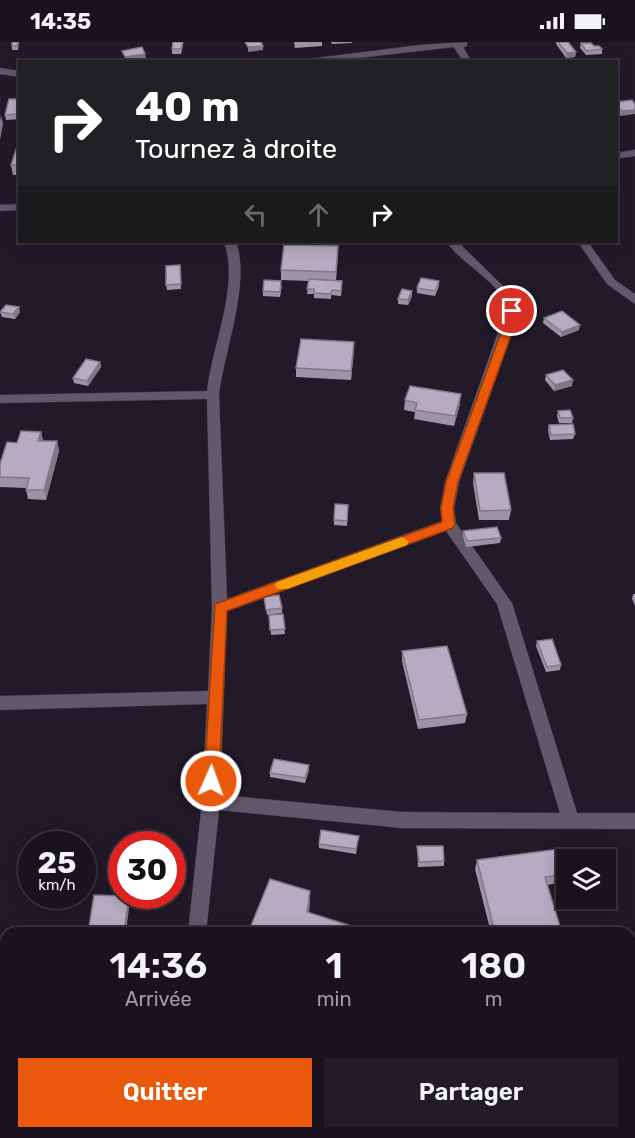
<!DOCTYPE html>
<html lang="fr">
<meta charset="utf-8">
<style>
body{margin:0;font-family:Rubik,sans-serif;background:#231c28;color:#f1f3f6;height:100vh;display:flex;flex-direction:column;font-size:22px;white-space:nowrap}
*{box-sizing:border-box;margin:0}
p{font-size:20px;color:#9f9ea4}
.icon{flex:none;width:33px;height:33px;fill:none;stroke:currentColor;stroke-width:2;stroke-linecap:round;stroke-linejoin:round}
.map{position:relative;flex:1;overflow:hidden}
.panel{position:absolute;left:0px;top:885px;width:636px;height:212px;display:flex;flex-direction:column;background:#1a131f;border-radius:18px 18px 0 0;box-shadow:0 3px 15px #0003,0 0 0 2px #38323d}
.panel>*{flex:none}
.top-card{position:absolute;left:18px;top:18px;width:600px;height:183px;border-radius:0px;box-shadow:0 3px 15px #0003,0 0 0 2px #38323d;background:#202124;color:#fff;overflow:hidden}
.buttons{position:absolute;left:556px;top:807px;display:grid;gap:12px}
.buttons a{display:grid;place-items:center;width:60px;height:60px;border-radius:0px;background:#1a131f;box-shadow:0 3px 15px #0003,0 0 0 2px #38323d;font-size:30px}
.speed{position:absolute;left:18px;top:789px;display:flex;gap:12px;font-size:30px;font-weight:700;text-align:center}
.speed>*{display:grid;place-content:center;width:78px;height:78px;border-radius:50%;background:#1a131f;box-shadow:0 3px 15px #0003,0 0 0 2px #38323d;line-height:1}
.speed small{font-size:15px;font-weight:400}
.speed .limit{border:9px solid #d22;background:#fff;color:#111}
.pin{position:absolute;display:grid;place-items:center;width:51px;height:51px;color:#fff;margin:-26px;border:3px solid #fff;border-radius:50%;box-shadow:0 2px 6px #0007}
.me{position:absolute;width:66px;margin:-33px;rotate:2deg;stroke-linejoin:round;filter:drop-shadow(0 0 4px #0008)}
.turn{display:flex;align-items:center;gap:21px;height:126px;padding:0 18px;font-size:27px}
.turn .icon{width:78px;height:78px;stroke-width:2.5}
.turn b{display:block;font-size:42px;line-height:51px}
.lanes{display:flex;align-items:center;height:57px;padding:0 18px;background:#0003;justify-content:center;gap:30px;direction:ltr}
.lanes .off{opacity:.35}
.eta{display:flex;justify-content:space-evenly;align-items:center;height:102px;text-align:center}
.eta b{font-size:36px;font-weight:600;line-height:42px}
.action{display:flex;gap:12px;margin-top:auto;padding:12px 18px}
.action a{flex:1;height:69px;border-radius:0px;background:#ea580c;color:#fff;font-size:24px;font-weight:600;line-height:69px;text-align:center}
.action a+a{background:#231c28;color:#f1f3f6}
.status{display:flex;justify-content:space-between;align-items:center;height:42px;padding:0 30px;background:#1a131f;direction:ltr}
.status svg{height:16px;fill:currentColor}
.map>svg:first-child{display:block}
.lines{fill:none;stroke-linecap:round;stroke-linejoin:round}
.street-casing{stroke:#3c3542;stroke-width:1}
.street{fill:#62586b;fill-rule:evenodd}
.wall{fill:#9d93a5}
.shaded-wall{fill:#7f7886}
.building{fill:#b6abc0;stroke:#7f7886;stroke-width:1.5}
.route{fill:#ea580c;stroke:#983908;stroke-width:1.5}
.slow{fill:#f59e0b}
</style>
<div class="status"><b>14:35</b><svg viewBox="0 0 49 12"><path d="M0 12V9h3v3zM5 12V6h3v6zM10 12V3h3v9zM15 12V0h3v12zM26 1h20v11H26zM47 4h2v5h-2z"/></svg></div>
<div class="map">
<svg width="635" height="1096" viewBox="0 0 635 1096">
<rect width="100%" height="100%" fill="#221929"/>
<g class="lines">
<defs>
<g id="street">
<path d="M467,0V4L463,5L472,20H463L454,5L324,20H284L420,3Z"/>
<path d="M0,26L20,29V35L0,32Z"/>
<path d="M635,108V114L616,117V111Z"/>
<path d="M20,162V168L0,169V163Z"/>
<path d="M224,200H236C251,241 224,309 219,353L227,557L442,479L440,467L445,440L506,268C505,242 459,221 447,200H458L513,254L518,265L517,277L459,440L454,467L456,481L512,561L577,771H635V787L402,786L219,768L206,891H188L202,760L207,662L0,668V654L208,649L212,566L207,357L0,361V353L207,349C212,304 240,243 224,200ZM446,489L497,562L560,771L402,770L220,753L227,569Z"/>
<path d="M578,200H588L615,238L635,252V262L607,242Z"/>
<path d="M163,1090H184L183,1096H163Z"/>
<path d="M544,1090H599L601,1096H546Z"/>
</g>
</defs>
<use href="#street" class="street-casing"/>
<use href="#street" class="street"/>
</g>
<g class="wall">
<path d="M19,0L18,8H12V4Z"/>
<path d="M294,0H322V4L295,6Z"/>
<path d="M331,0H352V1L332,2Z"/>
<path d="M556,0H568L576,10L575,15L566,16L556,2Z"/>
<path d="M581,1L602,7V12L586,13L580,6Z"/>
<path d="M183,4L181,12H172V7Z"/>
<path d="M20,57V77L6,78L5,73Z"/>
<path d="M632,58L621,74L616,69V60Z"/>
<path d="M20,99V133H13L11,123Z"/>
<path d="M318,200H336L334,204L338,214L336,238L342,244L341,254L331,253V257L314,256V252H307L309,239L281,238V228L333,204L318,202Z"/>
<path d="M180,223L181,247L167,248L166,243Z"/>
<path d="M439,239V244L435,254L417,251V246Z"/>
<path d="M282,244L280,255L263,254V249Z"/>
<path d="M412,254L408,263L398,262V257Z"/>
<path d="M0,270H20L15,277L2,275Z"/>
<path d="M544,276L579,288L561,295L543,281Z"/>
<path d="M354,300L351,338L296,335V326Z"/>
<path d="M100,320L101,325L88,344L74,341L73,336Z"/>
<path d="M546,333L572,344L554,349L545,338Z"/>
<path d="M405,358L460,362L454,384L414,377L415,370L404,368Z"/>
<path d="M558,369L573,376L572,381H559L557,374Z"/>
<path d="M549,383L575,392L573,397L550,398L548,388Z"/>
<path d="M41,390L43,399H57L59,409L46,458L28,457L26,448V446L0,445V435L17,401Z"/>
<path d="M474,431L511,468L509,478H479L473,441Z"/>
<path d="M335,462L348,463L347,484L334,483Z"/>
<path d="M463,489L501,496L500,501L466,505L463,494Z"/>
<path d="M633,552H635V564L632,557Z"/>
<path d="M264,555L282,566V571L267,573Z"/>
<path d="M283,572L285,592L271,593L269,573Z"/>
<path d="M537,599L561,623L560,628L546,630L536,604Z"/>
<path d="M402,609L467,672L465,681L418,687L402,619Z"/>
<path d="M309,723V728L305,741L270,735V731Z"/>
<path d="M359,794L356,812L319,806V802Z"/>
<path d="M417,804L444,819V824L418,825Z"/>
<path d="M477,818L566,832L563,840L547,843L562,891H491L475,827Z"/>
<path d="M6,972V1038H4L0,1068V973Z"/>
</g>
<g class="shaded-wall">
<path d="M263,4V8L248,10V5Z"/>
<path d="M576,10L575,15L566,16L567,11Z"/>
<path d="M145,12L146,17L126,20L125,15Z"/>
<path d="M635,68V72L621,74L622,69Z"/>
<path d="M1,73L3,82L0,98V79Z"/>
<path d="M412,249V254L408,263V258Z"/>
<path d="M19,265L20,270L15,277L13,272Z"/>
<path d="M580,283L579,288L561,295L562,290Z"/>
<path d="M354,300V309L351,338V329Z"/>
<path d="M100,320L101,325L88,344L87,339Z"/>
<path d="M573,338L572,344L554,349L555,343Z"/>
<path d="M461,352L460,362L454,384L455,374Z"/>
<path d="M41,390L43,399H38Z"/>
<path d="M57,399L59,409L46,458L44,448Z"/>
<path d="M310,849V861L308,882L307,870Z"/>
<path d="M129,854L130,858L126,891H124Z"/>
<path d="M0,1030L4,1038L0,1068Z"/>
</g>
<g class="building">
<path d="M12,0H18L17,4H12Z"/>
<path d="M173,0H183L181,7H172Z"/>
<path d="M245,0H261L263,4L248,5Z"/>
<path d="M558,0H568L576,10L567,11Z"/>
<path d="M581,1H591L594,4H599L602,7L586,9Z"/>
<path d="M142,5L145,12L125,15L122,9Z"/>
<path d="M281,17L282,20H254V18Z"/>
<path d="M298,17L299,20H291L290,18Z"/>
<path d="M9,57H20V72L5,73Z"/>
<path d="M632,58L635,62V68L622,69L616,64V60Z"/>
<path d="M19,99H20V123H11Z"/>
<path d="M284,203L338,204L336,230L281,228Z"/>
<path d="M180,223L181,242L166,243V224Z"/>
<path d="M421,236L439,239L435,249L417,246Z"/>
<path d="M309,237L342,239L341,249L332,248L331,252L314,251V247H307Z"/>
<path d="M264,238L281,239L280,250L263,249Z"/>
<path d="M402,247L412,249L408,258L398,257Z"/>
<path d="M6,263L19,265L13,272L0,270Z"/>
<path d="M562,269L580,283L562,290L544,276Z"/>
<path d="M301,297L354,300L351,329L296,326Z"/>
<path d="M86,317L100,320L87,339L73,336Z"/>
<path d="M563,328L573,338L555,343L546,333Z"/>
<path d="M410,344L461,352L455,374L415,368L417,361L405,358Z"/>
<path d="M570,368L573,376H560L558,369Z"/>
<path d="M573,382L575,392L551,393L549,383Z"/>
<path d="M21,389L41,390L38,399H57L44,448H26L29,436L0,435V422L7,400L17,401Z"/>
<path d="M474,431H504L511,468L480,469Z"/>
<path d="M335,462L348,463L347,479L334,478Z"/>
<path d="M497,485L501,496L467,499L463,489Z"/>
<path d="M279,553L282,566L266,568L264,555Z"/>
<path d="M283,572L285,587L270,588L269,573Z"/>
<path d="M552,597L561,623L547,625L537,599Z"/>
<path d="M447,604L467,672L419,678L402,609Z"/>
<path d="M274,717L309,723L305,736L270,731Z"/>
<path d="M321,788L359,794L356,807L319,802Z"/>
<path d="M417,804H443L444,819L419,820Z"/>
<path d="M559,807L566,832L545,835L562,891H495L477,818Z"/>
<path d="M270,837L310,849L307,870L364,888L363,891H248Z"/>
<path d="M94,853L129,854L124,891H88Z"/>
<path d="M6,972V1027H0V973Z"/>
</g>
<path class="route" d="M512,266L517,269V277L458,440L453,466L455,482L453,486L227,569L219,739L217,744L211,745L206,744L204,739L215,562L442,480L441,466L446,440L506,277V269Z"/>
<path class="slow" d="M402,495L409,499L407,503L287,547H277L275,543L277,540Z"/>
</svg>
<div class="buttons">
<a><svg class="icon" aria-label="layers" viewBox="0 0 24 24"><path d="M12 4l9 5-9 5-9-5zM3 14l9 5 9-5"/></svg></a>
</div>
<div class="speed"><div>25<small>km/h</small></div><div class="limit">30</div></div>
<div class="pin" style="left:512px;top:269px;background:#d93025"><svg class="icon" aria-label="arrive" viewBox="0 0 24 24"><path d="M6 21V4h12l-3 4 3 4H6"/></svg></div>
<svg class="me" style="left:211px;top:739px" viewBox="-20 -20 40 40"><circle r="17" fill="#ea580c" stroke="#fff" stroke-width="3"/><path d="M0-11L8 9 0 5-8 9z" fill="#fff"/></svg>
<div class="top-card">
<div class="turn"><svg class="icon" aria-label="right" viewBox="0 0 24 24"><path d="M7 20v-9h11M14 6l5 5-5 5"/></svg><div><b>40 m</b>Tournez à droite</div></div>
<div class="lanes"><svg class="icon off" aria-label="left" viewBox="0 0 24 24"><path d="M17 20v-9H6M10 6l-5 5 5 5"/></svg><svg class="icon off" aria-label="ahead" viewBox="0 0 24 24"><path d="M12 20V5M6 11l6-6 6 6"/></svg><svg class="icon" aria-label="right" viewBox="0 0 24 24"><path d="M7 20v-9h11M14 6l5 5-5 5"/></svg></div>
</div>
<section class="panel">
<div class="eta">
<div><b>14:36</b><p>Arrivée</p></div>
<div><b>1</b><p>min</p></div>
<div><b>180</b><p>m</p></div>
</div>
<div class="action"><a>Quitter</a><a>Partager</a></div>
</section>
</div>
